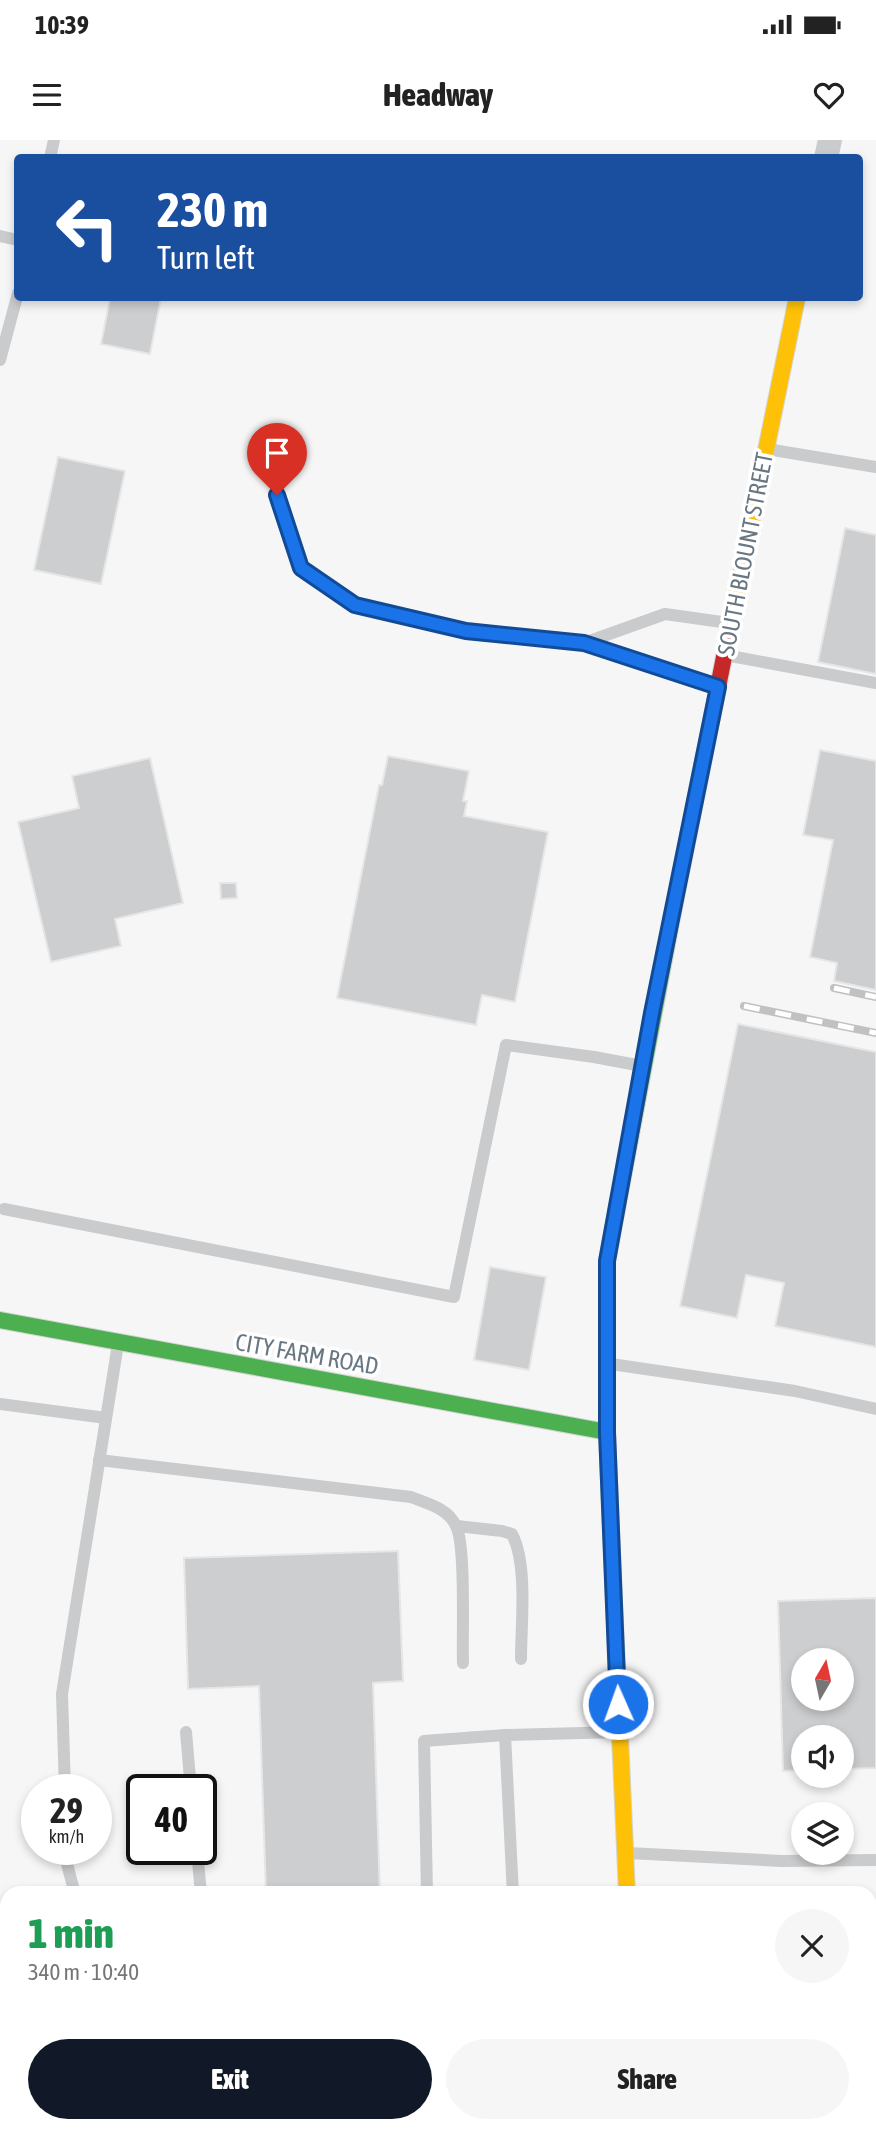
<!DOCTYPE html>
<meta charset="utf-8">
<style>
body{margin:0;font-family:"Asap Condensed",sans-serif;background:#f6f6f6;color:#222;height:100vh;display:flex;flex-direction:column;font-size:26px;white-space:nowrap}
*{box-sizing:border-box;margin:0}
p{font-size:23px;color:#767676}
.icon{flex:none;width:38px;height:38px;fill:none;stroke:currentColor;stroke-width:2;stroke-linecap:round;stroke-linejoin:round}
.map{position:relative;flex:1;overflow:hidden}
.panel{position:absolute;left:0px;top:1746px;width:877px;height:247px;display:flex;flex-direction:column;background:#fff;border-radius:21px 21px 0 0;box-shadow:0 4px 10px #0003}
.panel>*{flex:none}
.top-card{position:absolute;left:14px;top:14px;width:849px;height:147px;border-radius:7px;box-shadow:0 4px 10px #0003;background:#1a4fa0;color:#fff;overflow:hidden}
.needle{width:46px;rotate:9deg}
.controls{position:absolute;left:791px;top:1508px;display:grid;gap:14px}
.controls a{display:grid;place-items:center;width:63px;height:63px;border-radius:50%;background:#fff;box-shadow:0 4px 10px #0003;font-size:35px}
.speed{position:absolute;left:21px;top:1634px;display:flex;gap:14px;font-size:35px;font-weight:700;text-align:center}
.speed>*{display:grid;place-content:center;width:91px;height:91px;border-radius:50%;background:#fff;box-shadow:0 4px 10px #0003;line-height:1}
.speed small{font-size:18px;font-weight:400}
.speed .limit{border:4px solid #111;border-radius:10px;background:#fff;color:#111}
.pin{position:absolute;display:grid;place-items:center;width:60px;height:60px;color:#fff;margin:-72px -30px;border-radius:50% 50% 50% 0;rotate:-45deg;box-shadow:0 0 7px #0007}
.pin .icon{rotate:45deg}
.me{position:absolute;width:77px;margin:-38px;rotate:358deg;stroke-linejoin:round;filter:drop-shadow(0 0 5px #0008)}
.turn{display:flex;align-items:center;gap:24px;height:147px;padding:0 28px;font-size:32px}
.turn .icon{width:91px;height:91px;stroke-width:2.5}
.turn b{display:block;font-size:49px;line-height:60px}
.round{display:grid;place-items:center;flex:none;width:74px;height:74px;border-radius:37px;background:#f6f6f6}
.head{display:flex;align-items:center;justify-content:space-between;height:119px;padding:0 28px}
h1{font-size:42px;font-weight:800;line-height:52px;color:#1e9e55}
.action{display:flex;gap:14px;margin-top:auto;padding:14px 28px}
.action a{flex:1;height:80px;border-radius:42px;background:#111827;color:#fff;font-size:28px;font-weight:800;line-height:80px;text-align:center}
.action a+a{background:#f6f6f6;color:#222}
.status{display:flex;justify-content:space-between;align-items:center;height:49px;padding:0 35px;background:#fff;direction:ltr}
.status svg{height:19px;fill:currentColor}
header{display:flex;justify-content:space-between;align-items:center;height:91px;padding:0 28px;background:#fff;font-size:32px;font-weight:800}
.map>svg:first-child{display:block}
.green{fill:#e5e8e3}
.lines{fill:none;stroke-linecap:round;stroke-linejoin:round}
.stream{stroke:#cbd2d4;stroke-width:9}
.building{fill:#cdcecf;stroke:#e6e6e6;stroke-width:2;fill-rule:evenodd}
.fast-casing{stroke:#d3d4d4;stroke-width:18}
.slow-casing{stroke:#d3d4d4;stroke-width:18}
.jam-casing{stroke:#d3d4d4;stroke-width:18}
.lane{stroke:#c9cbcc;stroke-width:12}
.street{stroke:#c9cbcc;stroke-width:24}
.fast{stroke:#4caf50;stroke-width:16}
.slow{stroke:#ffc107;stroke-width:16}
.jam{stroke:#c62828;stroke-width:16}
.rail-casing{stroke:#c0c1c2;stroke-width:8}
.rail{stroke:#fff;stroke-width:5;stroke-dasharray:16;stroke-linecap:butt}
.route-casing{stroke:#114b97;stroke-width:18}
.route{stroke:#1a73e8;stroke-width:12}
.labels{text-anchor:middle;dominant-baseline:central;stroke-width:7;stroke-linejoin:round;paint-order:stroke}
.street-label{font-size:24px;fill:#697783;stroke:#fff}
</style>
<div class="status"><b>10:39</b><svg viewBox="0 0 49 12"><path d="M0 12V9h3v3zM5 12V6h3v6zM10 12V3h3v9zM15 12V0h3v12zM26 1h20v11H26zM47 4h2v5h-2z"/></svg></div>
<header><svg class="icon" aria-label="menu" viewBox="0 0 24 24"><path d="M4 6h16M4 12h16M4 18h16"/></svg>Headway<svg class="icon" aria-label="heart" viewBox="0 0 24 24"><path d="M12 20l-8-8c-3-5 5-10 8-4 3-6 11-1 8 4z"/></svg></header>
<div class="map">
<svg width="876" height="1993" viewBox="0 0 876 1993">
<rect width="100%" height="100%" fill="#f6f6f6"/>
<path class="green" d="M0,1793L7,1813V1986H131L136,1993H0Z"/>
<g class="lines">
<g class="stream">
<path d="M0,1905L7,1914"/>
<path d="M64,1986L69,1993"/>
</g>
</g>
<g class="building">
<path d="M110,158H161L150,214L101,204Z"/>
<path d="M58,317L125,331L101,444L34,430Z"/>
<path d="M845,388L876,395V534L818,522Z"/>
<path d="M820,610L876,621V850L834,841L837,823L810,817L833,700L803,695Z"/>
<path d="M388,616L469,631L463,661H467L464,676L548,692L515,862L482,855L476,885L337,858L379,645H382Z"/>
<path d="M150,618L183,763L115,779L121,806L51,822L18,682L79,668L72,636Z"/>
<path d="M220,743H236L237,758L221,759Z"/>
<path d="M738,884L876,912V1207L775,1186L784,1143L746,1135L737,1178L680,1166Z"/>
<path d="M490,1127L546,1137L529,1230L474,1220Z"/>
<path d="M398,1411L403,1541L373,1543L380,1754H266L259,1546L188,1549L184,1418Z"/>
<path d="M876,1458V1628L842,1629V1598H803V1630L783,1631L778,1461ZM803,1521H842V1559H803Z"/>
<rect x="870" y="1778" width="6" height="100"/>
<rect x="297" y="1986" width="90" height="7"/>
</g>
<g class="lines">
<defs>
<g id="fast">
<path d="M0,1180L607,1292"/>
<path d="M614,1461L607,1292V1121L673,772"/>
</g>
<g id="slow">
<path d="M732,477L797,158"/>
<path d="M614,1461L627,1754"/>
</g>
<path id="jam" d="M673,772L732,477"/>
</defs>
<use href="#fast" class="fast-casing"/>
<use href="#slow" class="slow-casing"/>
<use href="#jam" class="jam-casing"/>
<g class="lane">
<path d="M50,18L54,0"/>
<path d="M0,96L18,100"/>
<path d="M0,220L18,153"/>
<path d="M273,306L277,355L301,428L355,465L466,491L584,503L715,546"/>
<path d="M767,309L876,327"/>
<path d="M584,503L665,474L729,483"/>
<path d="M725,515L876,543"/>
<path d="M4,1069L454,1157L506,905L594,917L642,926"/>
<path d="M611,1224L795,1251L876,1269"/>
<path d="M0,1264L106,1278"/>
<path d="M99,1320L411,1357C428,1364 448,1368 456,1386C466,1405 462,1496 463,1523"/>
<path d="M457,1386L502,1391L512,1394C528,1425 521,1483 521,1519"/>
<path d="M186,1592L191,1650"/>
<path d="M65,1650L62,1554L118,1204"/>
<path d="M66,1710L67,1724L75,1754"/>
<path d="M197,1710L201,1754"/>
<path d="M628,1713L781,1721L876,1720"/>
<path d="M427,1754L424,1601L505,1595"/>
<path d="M513,1754L505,1595L619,1592"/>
<path d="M870,1971L876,1972"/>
<path d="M228,1986L234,1993"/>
<path d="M438,1986L439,1993"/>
<path d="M526,1986L527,1993"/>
</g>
<g class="street">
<path d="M826,18L830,0"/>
<path d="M645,1986L646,1993"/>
</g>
<use href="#fast" class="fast"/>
<use href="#slow" class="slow"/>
<use href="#jam" class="jam"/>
<defs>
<g id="rail">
<path d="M834,848L876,857"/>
<path d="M744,866L876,893"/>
</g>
</defs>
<use href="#rail" class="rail-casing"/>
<use href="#rail" class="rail"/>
</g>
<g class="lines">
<defs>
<path id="route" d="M277,355L301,428L355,465L466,491L584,503L718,547L652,873L607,1121V1292L618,1564"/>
</defs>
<use href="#route" class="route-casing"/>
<use href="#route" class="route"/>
</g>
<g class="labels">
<g class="street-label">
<text transform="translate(745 414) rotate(-79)">SOUTH BLOUNT STREET</text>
<text transform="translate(307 1214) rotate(10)">CITY FARM ROAD</text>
</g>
</g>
</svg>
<div class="controls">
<a><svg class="needle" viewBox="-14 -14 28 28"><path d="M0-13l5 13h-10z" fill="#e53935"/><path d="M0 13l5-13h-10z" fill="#767676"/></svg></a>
<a><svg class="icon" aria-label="sound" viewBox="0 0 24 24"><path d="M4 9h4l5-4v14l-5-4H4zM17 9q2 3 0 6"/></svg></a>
<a><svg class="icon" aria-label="layers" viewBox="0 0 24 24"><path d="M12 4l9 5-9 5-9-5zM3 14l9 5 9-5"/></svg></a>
</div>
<div class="speed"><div>29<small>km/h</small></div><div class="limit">40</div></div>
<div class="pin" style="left:277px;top:355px;background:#d93025"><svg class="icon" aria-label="arrive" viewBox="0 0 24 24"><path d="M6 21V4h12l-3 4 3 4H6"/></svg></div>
<svg class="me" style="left:618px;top:1564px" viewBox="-20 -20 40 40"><circle r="17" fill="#1a73e8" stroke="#fff" stroke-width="3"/><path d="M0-11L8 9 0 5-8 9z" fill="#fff"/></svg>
<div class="top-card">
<div class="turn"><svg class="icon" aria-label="left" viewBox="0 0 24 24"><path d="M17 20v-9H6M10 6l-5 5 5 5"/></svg><div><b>230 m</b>Turn left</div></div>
</div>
<section class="panel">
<div class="head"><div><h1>1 min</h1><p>340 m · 10:40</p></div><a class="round"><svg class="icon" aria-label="close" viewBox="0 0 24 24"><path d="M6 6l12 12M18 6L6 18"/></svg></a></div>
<div class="action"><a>Exit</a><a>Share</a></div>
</section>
</div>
